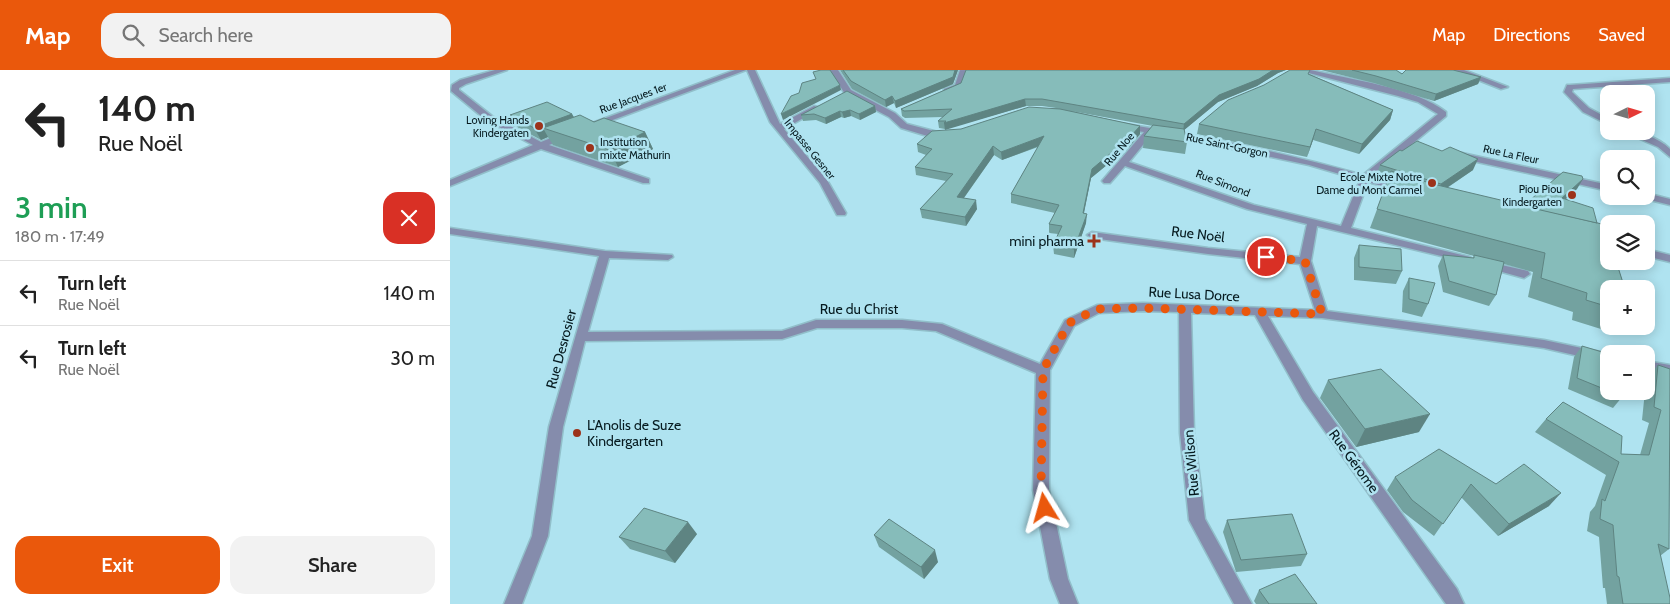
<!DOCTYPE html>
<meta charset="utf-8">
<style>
body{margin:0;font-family:Cabin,sans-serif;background:#f2f2f2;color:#222;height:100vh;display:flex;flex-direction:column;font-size:19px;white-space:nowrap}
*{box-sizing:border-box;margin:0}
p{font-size:16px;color:#767676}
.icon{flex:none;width:28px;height:28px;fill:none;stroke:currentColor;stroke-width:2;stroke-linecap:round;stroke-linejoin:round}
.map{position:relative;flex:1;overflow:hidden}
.side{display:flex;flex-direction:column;background:#fff;width:450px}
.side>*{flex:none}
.banner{background:#fff;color:#222;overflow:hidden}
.needle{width:32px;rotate:85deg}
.tools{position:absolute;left:1150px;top:15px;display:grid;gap:10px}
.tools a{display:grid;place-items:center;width:55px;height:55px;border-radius:10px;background:#fff;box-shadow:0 2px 12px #0003;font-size:25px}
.pin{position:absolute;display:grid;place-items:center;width:42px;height:42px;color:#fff;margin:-21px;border:2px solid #fff;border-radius:50%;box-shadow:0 1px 5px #0007}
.me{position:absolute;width:55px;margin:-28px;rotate:352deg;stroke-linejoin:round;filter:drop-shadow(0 0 4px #0008)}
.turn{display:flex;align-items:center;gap:18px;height:105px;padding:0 15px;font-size:22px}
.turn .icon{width:65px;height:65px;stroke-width:2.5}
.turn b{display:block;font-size:35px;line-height:42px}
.round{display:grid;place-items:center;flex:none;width:52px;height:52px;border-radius:15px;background:#f2f2f2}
.overview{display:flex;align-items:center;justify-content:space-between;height:85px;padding:0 15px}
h1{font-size:30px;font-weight:600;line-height:38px;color:#1e9e55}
.action{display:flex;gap:10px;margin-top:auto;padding:10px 15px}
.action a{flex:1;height:58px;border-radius:15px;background:#ea580c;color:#fff;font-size:20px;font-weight:600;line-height:58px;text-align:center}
.action a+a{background:#f2f2f2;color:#222}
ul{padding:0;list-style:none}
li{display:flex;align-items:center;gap:15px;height:65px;padding:0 15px;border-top:1px solid #e0e0e0}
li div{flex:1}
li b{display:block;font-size:19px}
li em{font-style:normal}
header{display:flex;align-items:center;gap:30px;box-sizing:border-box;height:70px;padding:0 25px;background:#ea580c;color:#fff}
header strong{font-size:24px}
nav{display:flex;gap:28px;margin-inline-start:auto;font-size:18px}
.search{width:350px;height:45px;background:#f2f2f2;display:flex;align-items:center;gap:12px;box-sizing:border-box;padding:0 18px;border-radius:15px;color:#767676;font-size:19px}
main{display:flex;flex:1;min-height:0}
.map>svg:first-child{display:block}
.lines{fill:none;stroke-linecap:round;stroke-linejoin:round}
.minor-casing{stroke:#91bfca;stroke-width:3}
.minor{fill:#858cac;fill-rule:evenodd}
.wall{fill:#73a2a0}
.shaded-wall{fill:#5e8482}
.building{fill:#86bcba;stroke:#5e8482}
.route{stroke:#ea580c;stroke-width:9;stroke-dasharray:0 16.2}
.poi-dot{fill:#9c331b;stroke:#afe3f0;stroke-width:2}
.labels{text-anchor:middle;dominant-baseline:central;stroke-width:5;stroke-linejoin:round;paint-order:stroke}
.far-street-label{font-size:11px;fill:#061a1f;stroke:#afe3f0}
.far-poi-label{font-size:11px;fill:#061a1f;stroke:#afe3f0;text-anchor:end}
.street-label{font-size:14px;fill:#061a1f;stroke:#afe3f0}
.poi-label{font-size:14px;fill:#061a1f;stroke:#afe3f0;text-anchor:end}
</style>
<header>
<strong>Map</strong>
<div class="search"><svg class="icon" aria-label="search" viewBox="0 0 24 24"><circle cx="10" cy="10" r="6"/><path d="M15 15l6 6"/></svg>Search here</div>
<nav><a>Map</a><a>Directions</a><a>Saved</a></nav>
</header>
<main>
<section class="side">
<div class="banner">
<div class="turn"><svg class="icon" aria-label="left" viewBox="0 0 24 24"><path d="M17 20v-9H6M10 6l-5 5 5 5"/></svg><div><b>140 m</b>Rue Noël</div></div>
</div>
<div class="overview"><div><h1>3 min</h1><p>180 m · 17:49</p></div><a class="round" style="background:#d93025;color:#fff"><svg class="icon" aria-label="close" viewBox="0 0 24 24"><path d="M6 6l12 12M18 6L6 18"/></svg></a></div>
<ul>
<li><svg class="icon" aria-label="left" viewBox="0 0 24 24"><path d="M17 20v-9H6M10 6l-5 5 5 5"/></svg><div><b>Turn left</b><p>Rue Noël</p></div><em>140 m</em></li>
<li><svg class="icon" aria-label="left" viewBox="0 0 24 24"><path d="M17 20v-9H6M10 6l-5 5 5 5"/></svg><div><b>Turn left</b><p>Rue Noël</p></div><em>30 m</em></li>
</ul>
<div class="action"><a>Exit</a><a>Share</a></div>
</section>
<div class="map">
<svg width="1220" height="534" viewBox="0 0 1220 534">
<rect width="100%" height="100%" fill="#afe3f0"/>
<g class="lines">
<defs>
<g id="minor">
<path d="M45,0H57L16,14L9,18V20L42,46L91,72L113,63H119V67L99,75L199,109V113H193L91,79L0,116V110L83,75L36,50L1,21L2,15L10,10Z"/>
<path d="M285,0H296L144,57L137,55Z"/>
<path d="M297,0H305L330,54L364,36L371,38L334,59L377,110L396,143L395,145H387L370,113L320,52Z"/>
<path d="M380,0H388L401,20L445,43L457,54L499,65L495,68H484L451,58L439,47L395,24Z"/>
<path d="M510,0H518L511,18L500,23H494V19L505,15Z"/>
<path d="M847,0H861C898,9 967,18 996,42V46L922,107L956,117V121L953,122L918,112L901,158L1020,187L1022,189L1016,192L867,156L861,191L877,241L1094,270L1160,284L1159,293L1094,278L872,248L818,246L863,322L1007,519L1014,534H996L853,330L805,245L741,243L744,363L755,449L802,534H784L739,450L730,363L729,242L693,241L649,243L624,256L600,300L599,420L618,509L628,534H610L600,509L583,420L586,303L486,261L452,258H367L332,269L135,271L113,357L98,466L72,534H54L82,466L99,357L149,186L0,164V158L155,181L222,185L223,187L218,190L159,188L138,262L332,261L366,250H452L492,254L590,294L615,250L647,235L693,233L865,240L850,194L758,184L642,168L637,165L642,162L758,178L850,187L857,154L797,139L675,96L660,113H654L652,111L694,62L672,59L671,57L675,54C755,66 835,83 913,105L988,44L968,32L948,26ZM702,64L736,69L859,95L910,110L891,156L804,135L679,92Z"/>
<path d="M1003,0H1014L1058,17L1051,19Z"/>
<path d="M1220,8V12L1123,19L1122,22L1139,38L1159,49V55L1133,42L1114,22L1117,15H1120Z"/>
<path d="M1172,61C1188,61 1208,67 1220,79V87L1208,77Z"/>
<path d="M1012,83L1159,115V121L1009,88V84Z"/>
<path d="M1196,123L1220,129V135L1192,128L1190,126H1196Z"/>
<path d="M1196,179L1220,185V192L1196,186Z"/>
<path d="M1038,192L1078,201L1080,204L1074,208L1034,197L1032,195Z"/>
<path d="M1196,291L1220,295V305L1196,301Z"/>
</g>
</defs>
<use href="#minor" class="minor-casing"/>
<use href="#minor" class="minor"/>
</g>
<g class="wall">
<path d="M390,0H508L503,14L446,38L444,33L436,37L402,19Z"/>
<path d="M516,0H836L828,3L807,16L768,32L734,60L737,72L735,84L693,78L694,66L703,56L621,41L690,56V64L680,76L641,108L634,143L636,153L624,188L604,184L603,175L608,164L599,163V154L605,143L561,133V124L588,77L552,90L544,85L514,128L527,139L516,156L472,148L470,139L496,111L466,105L465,97L476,85L468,82L467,74L511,59L606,38L592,36H576L495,59L489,58L488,51L493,47L455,48L452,46L451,39L511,13Z"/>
<path d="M871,0H946L952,4L1031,7L1028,14L984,31L924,13Z"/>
<path d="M859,4L943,40L940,50L909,84L863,70L857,87L747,64L749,54L814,15Z"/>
<path d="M425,36L426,42L410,50L401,46L394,48L391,47L376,54L366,50L353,51L351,45Z"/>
<path d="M122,44L124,47L195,62L203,79L168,97L103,75L98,67L91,70L67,57L60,45Z"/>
<path d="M930,95L1023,100L997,118L1073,136L1127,119L1115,129L1159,219V256H1174L1167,264L1122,250L1123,242L1078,227L1083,202L1054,194L1046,225L1039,236L993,222L988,196L993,185L1023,188L1024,186L920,158L938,110L926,106Z"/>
<path d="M909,175L952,201L946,214L904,210V188Z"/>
<path d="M959,208L978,234L972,247L952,242L953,221Z"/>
<path d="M1132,276L1172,327L1163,338L1118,319L1124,287Z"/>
<path d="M1208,295L1219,479L1210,486L1220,534H1157L1155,518H1153L1149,467L1137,461L1140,442L1145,436L1156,405L1085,362L1096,349L1171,384L1190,385L1199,353L1192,350L1195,321H1196L1197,308Z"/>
<path d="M878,310L969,362L906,377L870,328Z"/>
<path d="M945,407L1046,414L1099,436L1048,466L1011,427L984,466L953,442L937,420Z"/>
<path d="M777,450L857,484L851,496L786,502L773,462Z"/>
<path d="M247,464L225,493L180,479L169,467Z"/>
<path d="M424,465L488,492L474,509L429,477Z"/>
<path d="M809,520L867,534H806L804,531Z"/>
</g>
<g class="shaded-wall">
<path d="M505,0H508L503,14L446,38L445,31Z"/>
<path d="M823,0H836L828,3L807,16L768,32L733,61L734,54L769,25Z"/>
<path d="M1031,7L1028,14L984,31L986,24Z"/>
<path d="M390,15L391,20L333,50L331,44Z"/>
<path d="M442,26L444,33L436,37L435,30Z"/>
<path d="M575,29L576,36L495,60L494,53Z"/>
<path d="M425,36L426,42L410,50L409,44Z"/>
<path d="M400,40L401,46L394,48L392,42Z"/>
<path d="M943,40L940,50L909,84L912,74Z"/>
<path d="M390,41L391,47L376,54L375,48Z"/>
<path d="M122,44L128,56L93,58L98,67L91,70L84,58Z"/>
<path d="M690,56V64L680,76L641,108L632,152L633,143L642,99Z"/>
<path d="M866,59L863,70L857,87L860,77Z"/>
<path d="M195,62L203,79L168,97L160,80Z"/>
<path d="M594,66V74L552,90L551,82Z"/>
<path d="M543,76L544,85L508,136L507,127Z"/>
<path d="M1028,89L1023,100L986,125L991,114Z"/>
<path d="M1133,109L1127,119L1106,138L1112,128Z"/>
<path d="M526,130L527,139L516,156L515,147Z"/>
<path d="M637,144L636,153L624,188V179Z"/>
<path d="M980,344L969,362L906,377L915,359Z"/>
<path d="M1111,423L1099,436L1048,466L1059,454Z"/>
<path d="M238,452L247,464L225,493L215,481Z"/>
<path d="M485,480L488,492L474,509L471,497Z"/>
</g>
<g class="building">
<path d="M371,0H380L390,15L331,44L341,26L349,23L352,13L366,9L363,2Z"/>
<path d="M393,0H505L503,7L445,31L442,26L435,30L401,11Z"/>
<path d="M516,0H823L809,9L769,25L734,54L592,29H575L494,53L496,51H488L502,39L454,41L451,39L511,13Z"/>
<path d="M840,0H860L858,4L943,40L912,74L866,59L860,77L749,54L778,30L814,15Z"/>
<path d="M902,0H946L952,4L956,0H1003L1031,7L986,24L926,6Z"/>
<path d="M397,21L425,36L409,44L400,40L392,42L390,41L375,48L364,44L351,45Z"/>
<path d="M97,32L122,44L84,58L60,45Z"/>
<path d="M579,37L610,39L690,56L680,67L642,99L633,143L637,144L624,179L603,175L612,156L599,154L609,135L561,124L594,66L551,82L543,76L507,127L526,130L515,147L470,139L503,104L465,97L482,79L467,74L482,61L511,59Z"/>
<path d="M130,45L144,52L154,48L195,62L160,80L93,58Z"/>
<path d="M703,55L734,59L737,72L694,66Z"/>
<path d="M967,71L992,81L1000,77L1028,89L991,114L930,95L950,80L952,81Z"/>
<path d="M941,101L983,114L1156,155L1159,166V191H1166L1175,219H1159V237L1136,230L1137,223L1091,208L1095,183L927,139Z"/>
<path d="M1113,102L1132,106L1133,109L1112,128L1143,138L1147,153L1073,136Z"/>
<path d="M909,175L951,179L952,201L909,197Z"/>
<path d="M993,185L1024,188V185L1054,192L1046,225L999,211Z"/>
<path d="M959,208L985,213L978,234L959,229Z"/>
<path d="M1132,276L1159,284V321L1127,308Z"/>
<path d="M1208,295L1220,299L1219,479L1208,474L1220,528V534H1173L1169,507L1167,506L1163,455L1150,449L1152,429L1155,431L1169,392L1096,349L1113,332L1172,366L1171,384L1199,385L1211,340L1204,337Z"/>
<path d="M931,299L980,344L915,359L878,310Z"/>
<path d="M1159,321H1173L1172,327Z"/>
<path d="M989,379L1046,414L1074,394L1111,423L1059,454L1021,414L993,454L962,430L945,407Z"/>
<path d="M194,438L238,452L215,481L169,467Z"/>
<path d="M842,444L857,484L791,490L777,450Z"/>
<path d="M439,449L485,480L471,497L424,465Z"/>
<path d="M845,504L867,534H819L809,520Z"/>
</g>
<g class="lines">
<path class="route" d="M595,438L591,420L593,300L619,253L647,239L693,238L872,244L855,191L816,187"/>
</g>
<g class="poi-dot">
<circle cx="89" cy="56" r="5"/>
<circle cx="140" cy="78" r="5"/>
<circle cx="982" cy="113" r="5"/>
<circle cx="1122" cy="125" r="5"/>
<path d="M641.5 163.5h5v5h5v5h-5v5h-5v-5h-5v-5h5z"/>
<circle cx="127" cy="363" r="5"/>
</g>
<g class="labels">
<g class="far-street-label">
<text transform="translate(183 28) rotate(-20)">Rue Jacques 1er</text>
<text transform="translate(777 75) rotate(12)">Rue Saint-Gorgon</text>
<text transform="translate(360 79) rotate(51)">Impasse Gesner</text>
<text transform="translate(669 79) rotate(-50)">Rue Noe</text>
<text transform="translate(1061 84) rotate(12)">Rue La Fleur</text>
<text transform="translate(773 113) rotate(21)">Rue Simond</text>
</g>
<g class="far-poi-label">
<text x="79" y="50">Loving Hands<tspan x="79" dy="13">Kindergaten</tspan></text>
<text x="150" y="72" text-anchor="start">Institution<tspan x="150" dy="13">mixte Mathurin</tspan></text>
<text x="972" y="107">Ecole Mixte Notre<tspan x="972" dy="13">Dame du Mont Carmel</tspan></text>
<text x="1112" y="119">Piou Piou<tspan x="1112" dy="13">Kindergarten</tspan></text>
</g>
<g class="street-label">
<text transform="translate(748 164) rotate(7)">Rue Noël</text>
<text transform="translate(744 224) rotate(3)">Rue Lusa Dorce</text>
<text x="409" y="239">Rue du Christ</text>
<text transform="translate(111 279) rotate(-75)">Rue Desrosier</text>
<text transform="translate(904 391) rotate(54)">Rue Gérome</text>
<text transform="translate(741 393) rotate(-95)">Rue Wilson</text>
</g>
<g class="poi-label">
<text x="634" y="171">mini pharma</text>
<text x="137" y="355" text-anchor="start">L'Anolis de Suze<tspan x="137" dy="16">Kindergarten</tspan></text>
</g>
</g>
</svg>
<div class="tools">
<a><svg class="needle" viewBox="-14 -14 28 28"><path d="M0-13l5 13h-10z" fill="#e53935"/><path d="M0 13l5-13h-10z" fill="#767676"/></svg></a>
<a><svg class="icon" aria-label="search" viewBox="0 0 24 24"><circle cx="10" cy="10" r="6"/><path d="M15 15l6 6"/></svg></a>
<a><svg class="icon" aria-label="layers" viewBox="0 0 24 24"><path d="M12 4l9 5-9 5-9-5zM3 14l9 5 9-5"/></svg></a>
<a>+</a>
<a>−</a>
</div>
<div class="pin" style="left:816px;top:187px;background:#d93025"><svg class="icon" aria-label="arrive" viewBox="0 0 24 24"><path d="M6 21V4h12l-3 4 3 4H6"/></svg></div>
<svg class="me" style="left:595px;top:438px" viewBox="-20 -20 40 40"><path d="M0-17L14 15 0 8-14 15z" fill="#ea580c" stroke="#fff" stroke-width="4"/></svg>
</div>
</main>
